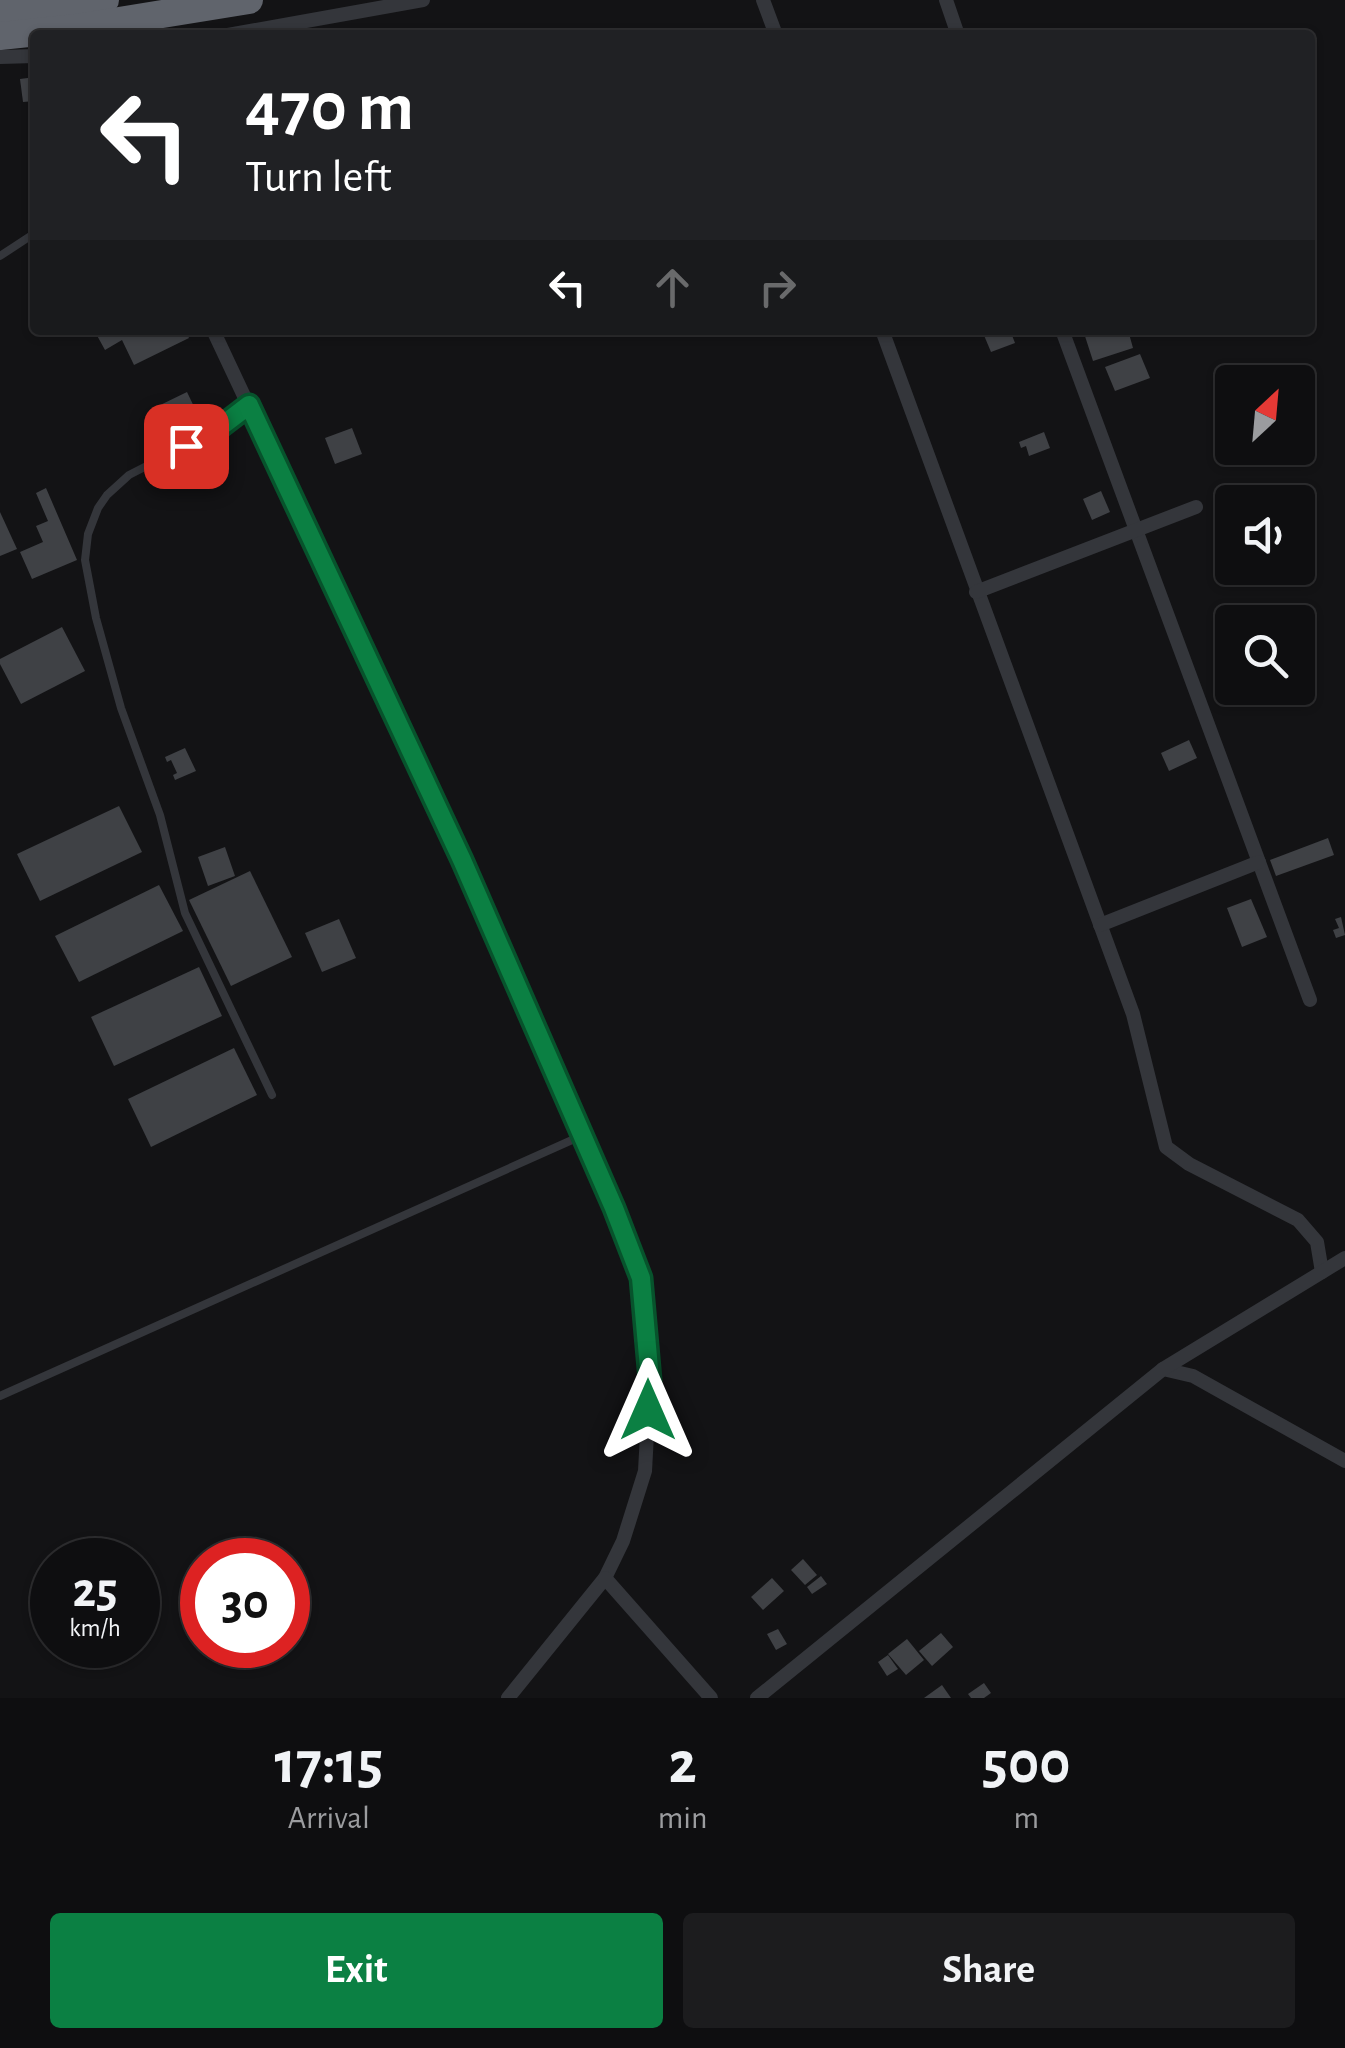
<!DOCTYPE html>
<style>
body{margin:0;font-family:"Alegreya Sans",sans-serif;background:#1c1c1e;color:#f1f3f6;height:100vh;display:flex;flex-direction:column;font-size:38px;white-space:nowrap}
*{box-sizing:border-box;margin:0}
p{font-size:32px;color:#9b9c9f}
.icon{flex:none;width:55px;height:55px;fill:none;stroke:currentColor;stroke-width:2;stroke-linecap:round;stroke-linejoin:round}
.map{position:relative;height:1698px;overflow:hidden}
.side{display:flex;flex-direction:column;background:#0e0e10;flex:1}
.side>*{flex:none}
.top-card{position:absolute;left:30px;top:30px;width:1285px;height:305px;border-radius:10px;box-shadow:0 2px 8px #0004,0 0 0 2px #2e2e30;background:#202124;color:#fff;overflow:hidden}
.needle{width:65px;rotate:26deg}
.buttons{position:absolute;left:1215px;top:365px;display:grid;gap:20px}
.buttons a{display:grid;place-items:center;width:100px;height:100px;border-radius:10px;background:#0e0e10;box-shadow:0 2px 8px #0004,0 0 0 2px #2e2e30;font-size:50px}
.speed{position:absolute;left:30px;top:1538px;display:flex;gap:20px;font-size:50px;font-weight:700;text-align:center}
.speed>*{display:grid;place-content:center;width:130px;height:130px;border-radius:50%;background:#0e0e10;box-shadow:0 2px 8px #0004,0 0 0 2px #2e2e30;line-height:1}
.speed small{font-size:25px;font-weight:400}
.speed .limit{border:15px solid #d22;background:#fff;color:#111}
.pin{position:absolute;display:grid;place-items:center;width:85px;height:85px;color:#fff;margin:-42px;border-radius:20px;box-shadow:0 5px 15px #0006}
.me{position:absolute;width:110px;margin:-55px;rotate:0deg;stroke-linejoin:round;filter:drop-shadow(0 0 8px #0008)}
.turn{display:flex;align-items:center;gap:35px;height:210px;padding:0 50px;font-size:45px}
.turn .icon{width:130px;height:130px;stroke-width:2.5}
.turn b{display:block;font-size:70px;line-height:85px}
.lanes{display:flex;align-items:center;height:95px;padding:0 50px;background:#0003;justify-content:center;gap:50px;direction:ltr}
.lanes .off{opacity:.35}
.eta{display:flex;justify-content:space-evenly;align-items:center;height:170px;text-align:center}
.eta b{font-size:60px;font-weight:700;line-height:70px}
.action{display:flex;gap:20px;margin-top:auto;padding:20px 50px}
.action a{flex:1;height:115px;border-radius:10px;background:#0b8043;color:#fff;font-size:40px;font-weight:700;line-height:115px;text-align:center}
.action a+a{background:#1c1c1e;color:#f1f3f6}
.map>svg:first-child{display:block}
.building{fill:#3f4145}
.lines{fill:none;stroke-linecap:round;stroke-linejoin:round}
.lane{stroke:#34363b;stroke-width:8}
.street{stroke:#34363b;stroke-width:14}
.highway{stroke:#60646c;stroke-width:28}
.route-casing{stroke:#07532c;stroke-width:25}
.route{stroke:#0b8043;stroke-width:18}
</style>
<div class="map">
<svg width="1345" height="1698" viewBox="0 0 1345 1698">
<rect width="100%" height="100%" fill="#131315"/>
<g class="building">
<path d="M35,77V101L23,102L20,79Z"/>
<path d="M94,330H126L130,337L145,330H185L189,338L134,365L122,340L105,350Z"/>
<path d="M989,330H1010L1015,343L991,352L983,333Z"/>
<path d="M1083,330H1104L1106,335L1128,330L1133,348L1093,361Z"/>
<path d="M1140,354L1150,378L1115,391L1105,367Z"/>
<path d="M187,392L198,415L164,432L152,409Z"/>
<path d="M352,428L362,454L335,464L325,438Z"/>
<path d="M1044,432L1050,448L1029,456L1026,446L1021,448L1019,442Z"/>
<path d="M46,488L77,560L32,579L20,552L43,542L36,526L48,521L36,493Z"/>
<path d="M1101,491L1110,512L1092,520L1083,499Z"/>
<path d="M0,512L17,549L0,556Z"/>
<path d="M62,627L85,671L21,704L0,664V659Z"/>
<path d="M1189,740L1197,758L1169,771L1161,753Z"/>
<path d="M185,748L196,771L175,780L173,775L177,773L171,760L167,762L165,757Z"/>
<path d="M119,806L142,852L40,901L17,854Z"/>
<path d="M1328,838L1334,855L1276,876L1270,860Z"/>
<path d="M225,847L235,876L208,886L198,857Z"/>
<path d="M250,871L292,957L231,986L189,900Z"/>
<path d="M159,885L183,931L79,982L55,936Z"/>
<path d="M1251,899L1267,937L1242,947L1227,908Z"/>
<path d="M1341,917L1345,935L1336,938L1333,930L1339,928L1335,919Z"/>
<path d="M339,919L356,958L322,972L305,933Z"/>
<path d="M199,967L222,1016L114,1066L91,1017Z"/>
<path d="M234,1048L257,1095L151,1147L128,1099Z"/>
<path d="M803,1559L817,1575L805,1585L791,1570Z"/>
<path d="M821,1576L827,1584L812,1594L807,1587Z"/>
<path d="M772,1578L784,1591L763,1610L751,1597Z"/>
<path d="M778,1629L787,1644L776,1650L767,1634Z"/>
<path d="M941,1633L953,1647L932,1666L919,1651Z"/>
<path d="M907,1639L924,1660L906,1675L888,1654Z"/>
<path d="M888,1655L898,1669L887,1676L878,1662Z"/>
<path d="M984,1683L991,1693L984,1698H971L968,1694Z"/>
<path d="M942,1685L951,1698H924Z"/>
</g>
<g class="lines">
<g class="lane">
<path d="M0,256L35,233"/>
<path d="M249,405L215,431L129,475L107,495L98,508L88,534L85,560L96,618L121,708L160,815L185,913L272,1095"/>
<path d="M0,1396L581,1136"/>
</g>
<g class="street">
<path d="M763,0L776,35"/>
<path d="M946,0L958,35"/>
<path d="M228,35L423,0"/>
<path d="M0,57L35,56"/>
<path d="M213,330L462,859L614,1208L641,1278L650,1379L645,1471L623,1541L605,1578L508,1698"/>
<path d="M882,330L1133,1014L1166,1147L1189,1164L1298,1220L1317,1242L1322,1272"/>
<path d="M1062,330L1310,1000"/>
<path d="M976,592L1196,507"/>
<path d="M1100,925L1259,862"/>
<path d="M1163,1369L1193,1376L1345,1461"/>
<path d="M605,1578L711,1698"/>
<path d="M757,1698L1163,1369L1345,1258"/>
</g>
<g class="highway">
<path d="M0,14L105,0"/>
<path d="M0,36L76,28L249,0"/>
</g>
</g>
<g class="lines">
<defs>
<path id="route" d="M186,446L215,431L249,405L462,860L614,1208L641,1278L650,1380L648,1410"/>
</defs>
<use href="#route" class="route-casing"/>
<use href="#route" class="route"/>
</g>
</svg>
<div class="buttons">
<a><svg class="needle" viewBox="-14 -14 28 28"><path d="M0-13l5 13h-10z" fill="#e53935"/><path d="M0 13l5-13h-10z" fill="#9b9c9f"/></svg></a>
<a><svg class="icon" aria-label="sound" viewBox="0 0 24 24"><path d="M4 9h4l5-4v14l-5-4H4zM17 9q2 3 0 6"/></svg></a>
<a><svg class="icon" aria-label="search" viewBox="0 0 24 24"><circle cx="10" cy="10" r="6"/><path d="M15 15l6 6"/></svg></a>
</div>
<div class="speed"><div>25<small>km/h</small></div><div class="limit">30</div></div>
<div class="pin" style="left:186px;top:446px;background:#d93025"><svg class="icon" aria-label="arrive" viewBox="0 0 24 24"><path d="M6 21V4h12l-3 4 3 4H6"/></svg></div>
<svg class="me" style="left:648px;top:1410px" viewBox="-20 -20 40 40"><path d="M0-17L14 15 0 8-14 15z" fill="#0b8043" stroke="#fff" stroke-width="4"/></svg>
<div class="top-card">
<div class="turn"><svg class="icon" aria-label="left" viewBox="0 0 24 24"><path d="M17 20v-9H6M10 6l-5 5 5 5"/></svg><div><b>470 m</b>Turn left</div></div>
<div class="lanes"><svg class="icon" aria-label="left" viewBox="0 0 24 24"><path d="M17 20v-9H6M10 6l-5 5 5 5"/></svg><svg class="icon off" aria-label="ahead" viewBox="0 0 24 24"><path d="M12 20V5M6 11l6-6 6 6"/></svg><svg class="icon off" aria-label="right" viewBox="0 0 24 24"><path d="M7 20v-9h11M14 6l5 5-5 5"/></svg></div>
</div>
</div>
<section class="side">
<div class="eta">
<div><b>17:15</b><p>Arrival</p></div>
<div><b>2</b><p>min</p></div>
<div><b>500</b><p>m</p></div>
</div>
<div class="action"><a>Exit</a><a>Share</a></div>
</section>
